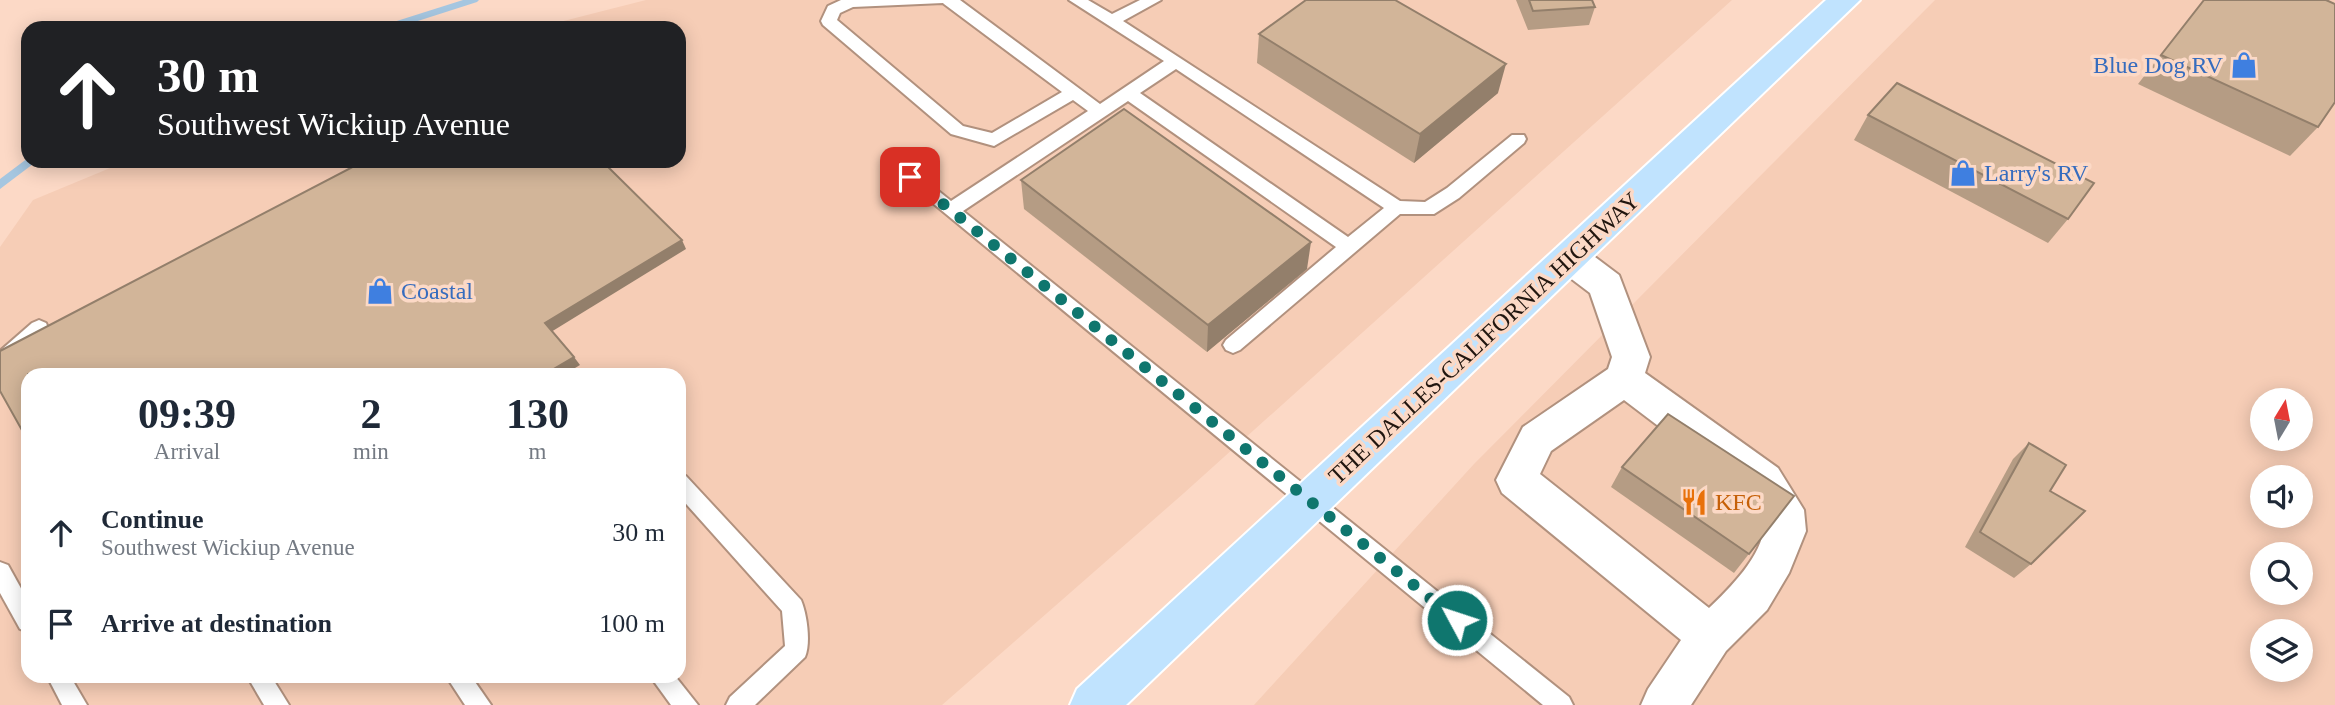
<!DOCTYPE html>
<style>
body{margin:0;font-family:Georgia,serif;background:#f2f2f3;color:#1f2937;height:100vh;display:flex;flex-direction:column;font-size:26px;white-space:nowrap}
*{box-sizing:border-box;margin:0}
p{font-size:23px;color:#747a83}
.icon{flex:none;width:38px;height:38px;fill:none;stroke:currentColor;stroke-width:2;stroke-linecap:round;stroke-linejoin:round}
.map{position:relative;flex:1;overflow:hidden}
.sheet{position:absolute;left:21px;top:368px;width:665px;height:315px;display:flex;flex-direction:column;background:#fff;border-radius:21px;box-shadow:0 4px 18px #0003}
.sheet>*{flex:none}
.top-card{position:absolute;left:21px;top:21px;width:665px;height:147px;border-radius:21px;box-shadow:0 4px 18px #0003;background:#202124;color:#fff;overflow:hidden}
.needle{width:46px;rotate:10deg}
.fabs{position:absolute;left:2250px;top:388px;display:grid;gap:14px}
.fabs a{display:grid;place-items:center;width:63px;height:63px;border-radius:50%;background:#fff;box-shadow:0 4px 18px #0003;font-size:35px}
.pin{position:absolute;display:grid;place-items:center;width:60px;height:60px;color:#fff;margin:-30px;border-radius:14px;box-shadow:0 4px 10px #0006}
.me{position:absolute;width:77px;margin:-38px;rotate:310deg;stroke-linejoin:round;filter:drop-shadow(0 0 5px #0008)}
.turn{display:flex;align-items:center;gap:24px;height:147px;padding:0 21px;font-size:32px}
.turn .icon{width:91px;height:91px;stroke-width:2.5}
.turn b{display:block;font-size:49px;line-height:60px}
.eta{display:flex;justify-content:space-evenly;align-items:center;height:119px;text-align:center}
.eta b{font-size:42px;font-weight:700;line-height:49px}
ul{padding:0;list-style:none}
li{display:flex;align-items:center;gap:21px;height:91px;padding:0 21px}
li div{flex:1}
li b{display:block;font-size:26px}
li em{font-style:normal}
.map>svg:first-child{display:block}
.built{fill:#f6cdb6;fill-rule:evenodd}
.lines{fill:none;stroke-linecap:round;stroke-linejoin:round}
.stream{fill:#a5c6e0;fill-rule:evenodd}
.service-casing{stroke:#b1917e;stroke-width:4}
.minor-casing{stroke:#b1917e;stroke-width:4}
.trunk-casing{stroke:#fff;stroke-width:4}
.service{fill:#fff;fill-rule:evenodd}
.minor{fill:#fff;fill-rule:evenodd}
.trunk{fill:#c0e3fe;fill-rule:evenodd}
.wall{fill:#b59c84}
.shaded-wall{fill:#937f6b}
.building{fill:#d2b599;stroke:#937f6b;stroke-width:2}
.route{stroke:#0f766e;stroke-width:12;stroke-dasharray:0 21.6}
.labels{text-anchor:middle;dominant-baseline:central;stroke-width:7;stroke-linejoin:round;paint-order:stroke}
.shop-label{font-size:24px;fill:#366cbe;stroke:#fcd9c6;text-anchor:start}
.street-label{font-size:24px;fill:#21160f;stroke:#fcd9c6}
.food-label{font-size:24px;fill:#c56008;stroke:#fcd9c6;text-anchor:start}
</style>
<div class="map">
<svg width="2335" height="705" viewBox="0 0 2335 705">
<rect width="100%" height="100%" fill="#fcd9c6"/>
<g class="built">
<path d="M646,0H1732L1184,493L942,705H0V247L33,200L127,161H679V28H536ZM28,374H679V676H28Z"/>
<path d="M1935,0H2335V705H1254L1474,464ZM2263,401H2301V439H2263ZM2263,478H2301V516H2263ZM2263,555H2301V593H2263ZM2263,632H2301V670H2263Z"/>
</g>
<g class="lines">
<g class="stream">
<path d="M463,0H479L477,2L396,28H380L381,26Z"/>
<path d="M28,158V161H37L0,189V179Z"/>
</g>
<defs>
<g id="service">
<path d="M841,0H960L1100,104L1164,61L1069,0H1088L1112,14L1140,0H1161L1123,21L1400,201L1425,202L1447,188L1512,135H1524L1526,139L1524,143L1459,198L1434,214H1400L1240,350L1233,353L1226,350L1223,345L1226,340L1336,247L1128,101L963,211L1569,697L1573,705H1543L901,177L904,173H916L951,201L1088,111L1073,100L994,146L951,134L823,25L821,21L828,6ZM943,3L944,4L1062,92L992,133L963,126L837,20L840,13L853,7ZM1176,69L1384,208L1348,237L1140,93Z"/>
<path d="M39,320L46,323L48,328L46,333L7,369L0,371V351L32,323Z"/>
<path d="M679,473L686,476L801,600C807,614 811,643 805,657L755,705H726L730,697L785,646L782,611L679,496Z"/>
<path d="M0,562L8,565L28,601V632L20,629L0,593Z"/>
<path d="M47,676H70L87,705H62Z"/>
<path d="M247,676H271L289,705H264Z"/>
<path d="M446,676H471L491,705H465Z"/>
<path d="M650,676H675L698,705H671Z"/>
</g>
<path id="minor" d="M1570,244L1583,248L1619,275L1650,357L1645,373L1778,468L1804,510L1806,531L1789,573L1767,610L1726,651L1691,705H1641L1648,689L1681,640L1502,493L1496,480L1523,427L1608,369L1612,357L1590,293L1557,268L1552,258L1557,248ZM1624,400L1748,494C1753,501 1761,509 1763,517C1770,549 1730,588 1709,608L1540,474L1551,451Z"/>
<path id="trunk" d="M1826,0H1860L1126,705H1070L1077,689Z"/>
</defs>
<use href="#service" class="service-casing"/>
<use href="#minor" class="minor-casing"/>
<use href="#trunk" class="trunk-casing"/>
<use href="#service" class="service"/>
<use href="#minor" class="minor"/>
<use href="#trunk" class="trunk"/>
</g>
<g class="wall">
<path d="M1516,0H1592L1595,7L1589,25L1528,30Z"/>
<path d="M2204,0L2318,127L2290,156L2138,84Z"/>
<path d="M1259,34L1498,93L1414,163L1257,63Z"/>
<path d="M1868,115L2068,219L2048,243L1854,140Z"/>
<path d="M1021,180L1307,269L1207,352L1024,209Z"/>
<path d="M2029,443L2050,491L2031,564L2014,578L1965,547L2013,459Z"/>
<path d="M1622,467L1794,496L1734,573L1611,487Z"/>
</g>
<g class="shaded-wall">
<path d="M1506,64L1498,93L1414,163L1420,134Z"/>
<path d="M682,240L686,249L551,332L545,323Z"/>
<path d="M1311,242L1307,269L1207,352L1208,325Z"/>
<path d="M574,357L580,365L565,374H545Z"/>
</g>
<g class="building">
<path d="M1306,0H1395L1506,64L1420,134L1259,34Z"/>
<path d="M1529,0H1592L1595,7L1533,11Z"/>
<path d="M2204,0H2326L2335,4V102L2318,127L2161,55Z"/>
<path d="M1897,83L2094,183L2068,219L1868,115Z"/>
<path d="M1124,109L1311,242L1208,325L1021,180Z"/>
<path d="M364,161H602L682,240L545,323L574,357L545,374H28V441L0,391V351Z"/>
<path d="M1668,414L1794,496L1749,554L1622,467Z"/>
<path d="M2029,443L2066,465L2050,491L2085,511L2031,564L1980,532Z"/>
</g>
<g class="lines">
<path class="route" d="M910,177L1457,620"/>
</g>
<defs>
<symbol id="shop-bare" viewBox="-9 -9 18 18"><path d="M-5-2.5h2.3a2.7 3.5 0 0 1 5.4 0H5L5.5 6h-11ZM-1.5-2.5h3a1.5 2.3 0 0 0-3 0Z" fill="#3f7fe0" stroke="#fcd9c6" stroke-width="2.5" paint-order="stroke"/></symbol>
<symbol id="restaurant-bare" viewBox="-9 -9 18 18"><path d="M-5-6h1v4h1v-4h1v4h1v-4h1v5L-1.5 .5V6h-2V.5L-5-1ZM5-6V6H3V1.5H1.5Q1.5-4 5-6Z" fill="#e8710a" stroke="#fcd9c6" stroke-width="2.5" paint-order="stroke"/></symbol>
</defs>
<g fill-rule="evenodd">
<use href="#shop-bare" x="2225" y="46" width="38" height="38"/>
<use href="#shop-bare" x="1944" y="154" width="38" height="38"/>
<use href="#shop-bare" x="361" y="272" width="38" height="38"/>
<use href="#restaurant-bare" x="1675" y="483" width="38" height="38"/>
</g>
<g class="labels">
<g class="shop-label">
<text x="2223" y="65" text-anchor="end">Blue Dog RV</text>
<text x="1984" y="173">Larry's RV</text>
<text x="401" y="291">Coastal</text>
</g>
<g class="street-label">
<text transform="translate(1484 338) rotate(-43)">THE DALLES-CALIFORNIA HIGHWAY</text>
</g>
<g class="food-label">
<text x="1715" y="502">KFC</text>
</g>
</g>
</svg>
<div class="fabs">
<a><svg class="needle" viewBox="-14 -14 28 28"><path d="M0-13l5 13h-10z" fill="#e53935"/><path d="M0 13l5-13h-10z" fill="#747a83"/></svg></a>
<a><svg class="icon" aria-label="sound" viewBox="0 0 24 24"><path d="M4 9h4l5-4v14l-5-4H4zM17 9q2 3 0 6"/></svg></a>
<a><svg class="icon" aria-label="search" viewBox="0 0 24 24"><circle cx="10" cy="10" r="6"/><path d="M15 15l6 6"/></svg></a>
<a><svg class="icon" aria-label="layers" viewBox="0 0 24 24"><path d="M12 4l9 5-9 5-9-5zM3 14l9 5 9-5"/></svg></a>
</div>
<div class="pin" style="left:910px;top:177px;background:#d93025"><svg class="icon" aria-label="arrive" viewBox="0 0 24 24"><path d="M6 21V4h12l-3 4 3 4H6"/></svg></div>
<svg class="me" style="left:1457px;top:620px" viewBox="-20 -20 40 40"><circle r="17" fill="#0f766e" stroke="#fff" stroke-width="3"/><path d="M0-11L8 9 0 5-8 9z" fill="#fff"/></svg>
<div class="top-card">
<div class="turn"><svg class="icon" aria-label="ahead" viewBox="0 0 24 24"><path d="M12 20V5M6 11l6-6 6 6"/></svg><div><b>30 m</b>Southwest Wickiup Avenue</div></div>
</div>
<section class="sheet">
<div class="eta">
<div><b>09:39</b><p>Arrival</p></div>
<div><b>2</b><p>min</p></div>
<div><b>130</b><p>m</p></div>
</div>
<ul>
<li><svg class="icon" aria-label="ahead" viewBox="0 0 24 24"><path d="M12 20V5M6 11l6-6 6 6"/></svg><div><b>Continue</b><p>Southwest Wickiup Avenue</p></div><em>30 m</em></li>
<li><svg class="icon" aria-label="arrive" viewBox="0 0 24 24"><path d="M6 21V4h12l-3 4 3 4H6"/></svg><div><b>Arrive at destination</b></div><em>100 m</em></li>
</ul>
</section>
</div>
